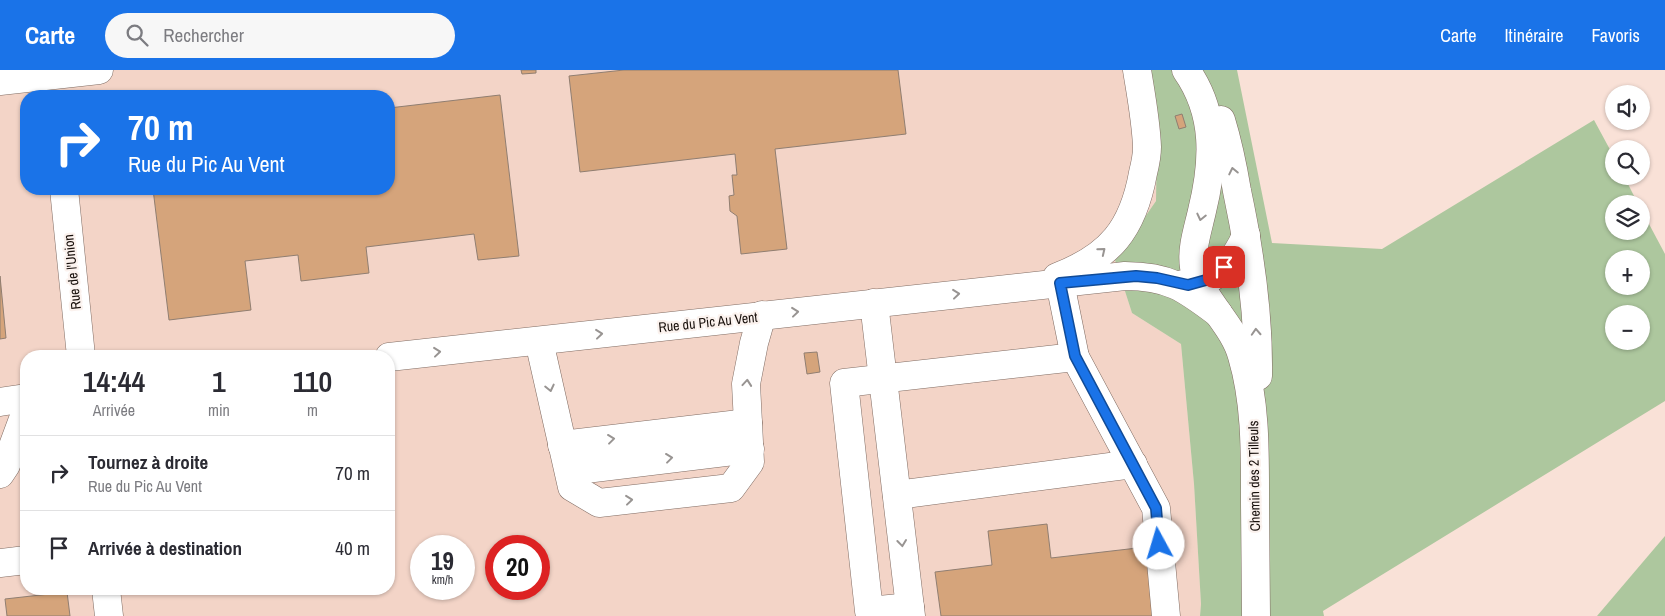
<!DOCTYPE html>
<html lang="fr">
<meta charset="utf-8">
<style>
body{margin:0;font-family:"Archivo Narrow",sans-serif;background:#f7f7f7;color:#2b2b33;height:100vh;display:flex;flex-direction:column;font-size:19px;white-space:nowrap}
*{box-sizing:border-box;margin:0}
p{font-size:16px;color:#7c7c81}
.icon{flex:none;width:28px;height:28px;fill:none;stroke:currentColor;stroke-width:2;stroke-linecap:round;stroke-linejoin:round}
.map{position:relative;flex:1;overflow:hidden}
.details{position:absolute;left:20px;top:280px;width:375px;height:245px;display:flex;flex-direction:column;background:#fff;border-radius:20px;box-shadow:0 1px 4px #0004}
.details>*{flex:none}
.banner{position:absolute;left:20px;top:20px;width:375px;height:105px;border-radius:20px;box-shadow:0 1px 4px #0004;background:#1a73e8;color:#fff;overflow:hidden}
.buttons{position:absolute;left:1605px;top:15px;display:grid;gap:10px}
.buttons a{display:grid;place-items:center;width:45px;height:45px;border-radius:50%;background:#fff;box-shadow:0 1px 4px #0004;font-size:25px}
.speed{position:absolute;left:410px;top:465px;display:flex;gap:10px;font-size:25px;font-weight:700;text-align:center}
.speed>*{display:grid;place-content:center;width:65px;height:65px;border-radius:50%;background:#fff;box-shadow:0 1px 4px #0004;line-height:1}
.speed small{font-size:12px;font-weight:400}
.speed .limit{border:8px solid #d22;background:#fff;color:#111}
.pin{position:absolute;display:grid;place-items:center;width:42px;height:42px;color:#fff;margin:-21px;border-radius:10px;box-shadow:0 2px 8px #0006}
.me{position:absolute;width:55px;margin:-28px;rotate:354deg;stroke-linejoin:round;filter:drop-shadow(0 0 4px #0008)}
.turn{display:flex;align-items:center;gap:18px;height:105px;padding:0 25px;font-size:22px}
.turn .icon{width:65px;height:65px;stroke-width:2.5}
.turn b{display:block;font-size:35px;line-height:42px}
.eta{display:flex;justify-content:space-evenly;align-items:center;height:85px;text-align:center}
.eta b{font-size:30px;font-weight:600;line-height:35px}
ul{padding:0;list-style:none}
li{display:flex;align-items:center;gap:15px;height:75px;padding:0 25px;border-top:1px solid #e1e1e2}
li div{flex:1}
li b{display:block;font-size:19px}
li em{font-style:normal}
header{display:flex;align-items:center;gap:30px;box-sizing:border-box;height:70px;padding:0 25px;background:#1a73e8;color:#fff}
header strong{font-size:24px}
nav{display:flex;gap:28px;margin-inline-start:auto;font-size:18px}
.search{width:350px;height:45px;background:#f7f7f7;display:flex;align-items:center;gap:12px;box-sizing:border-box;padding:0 18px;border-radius:28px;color:#7c7c81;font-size:19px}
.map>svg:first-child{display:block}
.built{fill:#f3d4c7;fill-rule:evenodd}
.green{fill:#adc79e;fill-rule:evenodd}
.building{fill:#d5a47b;stroke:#907e71}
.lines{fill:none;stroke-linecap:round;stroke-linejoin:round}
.minor-casing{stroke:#806c63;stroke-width:29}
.minor{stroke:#fff;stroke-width:28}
.oneway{stroke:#989492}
.route-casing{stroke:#114b97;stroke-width:12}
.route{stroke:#1a73e8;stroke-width:9}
.labels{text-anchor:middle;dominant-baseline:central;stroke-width:4.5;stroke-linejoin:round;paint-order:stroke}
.street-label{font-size:14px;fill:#19110d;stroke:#fbf2ee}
</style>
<header>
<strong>Carte</strong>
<div class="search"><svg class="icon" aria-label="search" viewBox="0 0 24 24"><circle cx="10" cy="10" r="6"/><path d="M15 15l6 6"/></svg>Rechercher</div>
<nav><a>Carte</a><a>Itinéraire</a><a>Favoris</a></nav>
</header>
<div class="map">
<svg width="1665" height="546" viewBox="0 0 1665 546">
<rect width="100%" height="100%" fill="#f9e1d7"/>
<path class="built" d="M0,0H1147L1157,58L1156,131L1115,190L1132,243L1181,274L1194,414L1201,534L1200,546H0ZM26,26H389V119H26ZM26,286H389V519H26ZM421,476H464V519H421ZM496,476H539V519H496Z"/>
<g class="green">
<path d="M1147,0H1237L1272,173L1382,179L1594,50L1614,87V106H1624L1638,134H1614V161H1641V139L1665,184V331L1323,541L1324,546H1200L1201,534L1194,414L1181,274L1132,243L1115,190L1156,131L1157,58ZM1614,189H1641V216H1614ZM1614,244H1641V271H1614Z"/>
<path d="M1665,466V546H1597Z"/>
</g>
<g class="building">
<path d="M521,0H536V3L522,4Z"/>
<path d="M624,0H898L906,64L775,79L787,179L741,184L737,146L730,141L729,126L734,125L732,105H737L735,84L580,102L569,6Z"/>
<path d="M500,25L519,186L478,190L474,164L366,177L369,203L301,211L298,185L245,191L251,240L169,250L153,119H389V38Z"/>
<path d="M1182,44L1186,57L1179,59L1175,46Z"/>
<path d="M0,206L6,268L0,269Z"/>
<path d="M817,282L820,302L807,304L804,283Z"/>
<path d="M1047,454L1051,488L1146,477L1154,546H941L935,502L992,495L988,461Z"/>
<path d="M67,522L70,546H7L5,529Z"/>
</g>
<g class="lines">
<defs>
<g id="minor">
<path d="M1186,0C1217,44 1214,92 1202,141C1198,159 1191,179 1194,197C1201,231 1233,253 1242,286C1256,333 1255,384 1255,433C1255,470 1256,508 1256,546"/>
<path d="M0,11L99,0"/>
<path d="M1221,50C1228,73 1233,97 1237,121C1250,182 1259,244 1258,306"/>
<path d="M64,119L81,286"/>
<path d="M1057,207C1110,187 1133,159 1143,103C1145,95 1147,86 1147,77C1146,51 1141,25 1137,0"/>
<path d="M1060,213L1075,287L1156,438L1166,546"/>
<path d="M1183,214C1211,218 1237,189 1246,165"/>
<path d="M874,233L911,546"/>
<path d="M539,271L572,417L599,433L731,418L750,392L746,314L754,273L762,245"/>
<path d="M389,287L1125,206C1169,206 1185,218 1218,243"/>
<path d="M0,332L26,328"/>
<path d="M562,375L748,353"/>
<path d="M569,401L750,379"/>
<path d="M0,404L6,395L26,341"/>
<path d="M897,425L1133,394"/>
<path d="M0,493L26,490"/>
<path d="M106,519L109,546"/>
<path d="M910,537L869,541L844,313L1075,287"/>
</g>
</defs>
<use href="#minor" class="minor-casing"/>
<use href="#minor" class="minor"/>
</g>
<defs><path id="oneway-chevron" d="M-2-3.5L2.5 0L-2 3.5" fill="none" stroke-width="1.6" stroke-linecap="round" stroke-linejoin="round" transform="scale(1.25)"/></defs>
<g class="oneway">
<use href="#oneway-chevron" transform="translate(1233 101) rotate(-102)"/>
<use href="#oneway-chevron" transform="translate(1201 147) rotate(103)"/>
<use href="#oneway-chevron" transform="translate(1102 181) rotate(-39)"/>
<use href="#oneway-chevron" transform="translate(956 224) rotate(-6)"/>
<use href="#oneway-chevron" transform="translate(795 242) rotate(-6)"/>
<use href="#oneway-chevron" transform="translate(1256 262) rotate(-93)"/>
<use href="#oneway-chevron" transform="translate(599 264) rotate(-6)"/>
<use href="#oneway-chevron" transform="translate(437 282) rotate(-6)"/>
<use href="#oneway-chevron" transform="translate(747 313) rotate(-85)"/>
<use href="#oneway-chevron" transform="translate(550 318) rotate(77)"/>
<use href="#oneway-chevron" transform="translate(611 369) rotate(-7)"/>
<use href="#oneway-chevron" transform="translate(669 388) rotate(-7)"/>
<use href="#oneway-chevron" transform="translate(629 430) rotate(-6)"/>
<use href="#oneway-chevron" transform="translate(902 473) rotate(83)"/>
</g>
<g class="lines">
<defs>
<path id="route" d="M1159,474L1156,438L1075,286L1060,213L1136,206L1157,208L1188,215L1206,210L1224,197"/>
</defs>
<use href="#route" class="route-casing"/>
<use href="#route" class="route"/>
</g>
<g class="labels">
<g class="street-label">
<text transform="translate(72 202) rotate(-96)">Rue de l'Union</text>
<text transform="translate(708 252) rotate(-6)">Rue du Pic Au Vent</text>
<text transform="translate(1254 406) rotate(-91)">Chemin des 2 Tilleuls</text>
</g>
</g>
</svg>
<div class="buttons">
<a><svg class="icon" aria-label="sound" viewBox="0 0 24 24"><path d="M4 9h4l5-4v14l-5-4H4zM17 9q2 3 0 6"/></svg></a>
<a><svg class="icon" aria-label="search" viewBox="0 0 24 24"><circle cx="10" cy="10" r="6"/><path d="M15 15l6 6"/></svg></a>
<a><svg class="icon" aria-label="layers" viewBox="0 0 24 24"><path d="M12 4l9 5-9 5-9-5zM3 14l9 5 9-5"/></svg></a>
<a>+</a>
<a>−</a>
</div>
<div class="speed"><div>19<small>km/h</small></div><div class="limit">20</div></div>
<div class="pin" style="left:1224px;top:197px;background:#d93025"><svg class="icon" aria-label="arrive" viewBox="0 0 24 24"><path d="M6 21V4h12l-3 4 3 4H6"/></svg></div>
<svg class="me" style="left:1159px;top:474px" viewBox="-20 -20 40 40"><circle r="19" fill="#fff"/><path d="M0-13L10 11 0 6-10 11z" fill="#1a73e8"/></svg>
<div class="banner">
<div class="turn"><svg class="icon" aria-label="right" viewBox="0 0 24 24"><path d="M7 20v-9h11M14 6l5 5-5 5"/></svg><div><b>70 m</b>Rue du Pic Au Vent</div></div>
</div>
<section class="details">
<div class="eta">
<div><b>14:44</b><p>Arrivée</p></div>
<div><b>1</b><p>min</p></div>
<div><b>110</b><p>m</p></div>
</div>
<ul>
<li><svg class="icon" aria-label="right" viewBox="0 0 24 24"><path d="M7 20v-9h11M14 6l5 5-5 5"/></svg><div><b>Tournez à droite</b><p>Rue du Pic Au Vent</p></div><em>70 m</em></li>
<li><svg class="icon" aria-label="arrive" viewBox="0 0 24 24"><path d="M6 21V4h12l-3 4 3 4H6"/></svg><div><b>Arrivée à destination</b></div><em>40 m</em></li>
</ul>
</section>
</div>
